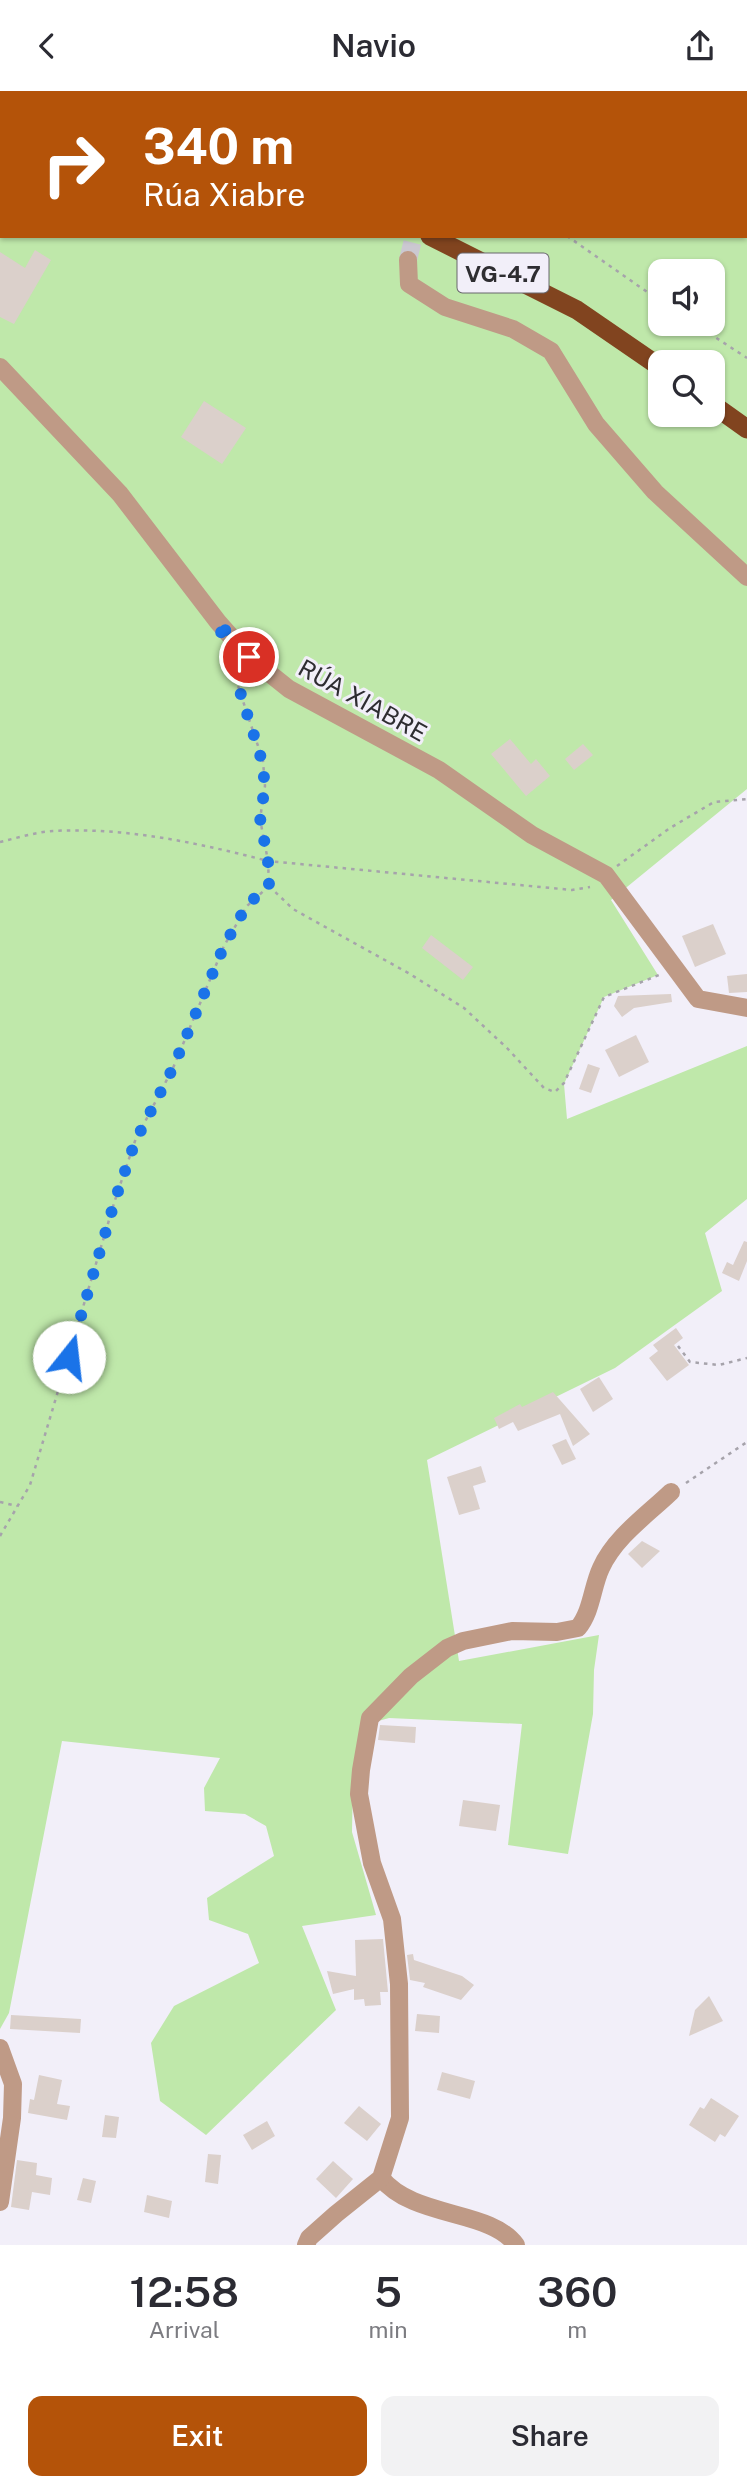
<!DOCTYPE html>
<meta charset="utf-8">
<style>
body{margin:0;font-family:"Public Sans",sans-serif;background:#f2f2f3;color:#2b2b33;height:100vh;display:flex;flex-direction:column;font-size:26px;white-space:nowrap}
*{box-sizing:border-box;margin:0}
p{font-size:23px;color:#7c7c81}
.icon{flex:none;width:38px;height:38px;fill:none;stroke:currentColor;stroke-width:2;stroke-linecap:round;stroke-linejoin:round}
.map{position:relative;height:2154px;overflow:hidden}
.side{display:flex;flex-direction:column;background:#fff;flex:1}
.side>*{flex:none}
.top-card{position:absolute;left:0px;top:0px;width:747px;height:147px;box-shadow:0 2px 5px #0004;background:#b45309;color:#fff;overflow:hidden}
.buttons{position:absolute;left:648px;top:168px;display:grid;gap:14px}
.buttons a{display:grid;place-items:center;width:77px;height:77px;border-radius:14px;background:#fff;box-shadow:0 2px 5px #0004;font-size:35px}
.pin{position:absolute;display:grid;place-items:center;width:60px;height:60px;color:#fff;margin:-30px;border:4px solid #fff;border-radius:50%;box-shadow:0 2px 7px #0007}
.me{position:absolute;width:77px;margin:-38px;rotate:16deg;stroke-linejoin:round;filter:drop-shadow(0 0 5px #0008)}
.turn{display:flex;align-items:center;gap:24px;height:147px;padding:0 28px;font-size:32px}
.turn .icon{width:91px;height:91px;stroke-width:2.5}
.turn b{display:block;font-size:49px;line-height:60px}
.eta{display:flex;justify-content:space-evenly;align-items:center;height:119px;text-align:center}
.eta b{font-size:42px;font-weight:600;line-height:49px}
.button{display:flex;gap:14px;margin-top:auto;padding:14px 28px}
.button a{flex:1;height:80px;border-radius:14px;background:#b45309;color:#fff;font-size:28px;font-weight:600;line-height:80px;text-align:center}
.button a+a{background:#f2f2f3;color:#2b2b33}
header{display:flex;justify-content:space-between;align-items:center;height:91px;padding:0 28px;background:#fff;font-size:32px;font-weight:600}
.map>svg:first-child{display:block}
.green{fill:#bfe8aa;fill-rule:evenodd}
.building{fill:#dbd0cb}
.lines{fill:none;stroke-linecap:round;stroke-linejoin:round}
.minor-tunnel{stroke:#cbc8d1;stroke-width:18;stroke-dasharray:18 9;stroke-linecap:butt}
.path{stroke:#a6a3ab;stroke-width:2.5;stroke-dasharray:3.5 5;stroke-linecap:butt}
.minor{stroke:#bf9a86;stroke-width:18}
.trunk{stroke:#81441f;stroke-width:19}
.route{stroke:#1a73e8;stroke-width:12;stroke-dasharray:0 21.6}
.labels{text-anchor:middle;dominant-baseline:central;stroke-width:6;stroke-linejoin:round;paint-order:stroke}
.shield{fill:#f2eff9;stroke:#69676d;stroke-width:2}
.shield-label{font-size:23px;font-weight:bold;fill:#2e2d31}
.street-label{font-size:24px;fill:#2e2d31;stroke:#f2eff9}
</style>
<header><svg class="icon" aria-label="back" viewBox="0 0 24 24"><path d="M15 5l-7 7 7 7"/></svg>Navio<svg class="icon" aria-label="share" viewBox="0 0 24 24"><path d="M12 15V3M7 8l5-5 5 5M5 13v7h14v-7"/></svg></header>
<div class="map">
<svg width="747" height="2154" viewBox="0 0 747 2154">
<rect width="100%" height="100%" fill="#f2eff9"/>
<path class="green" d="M426,0H745L747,2V698L611,809L658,884L604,906L564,993L567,1028L747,955V1108L705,1142L722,1200L615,1277L427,1369L459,1570L599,1544L594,1579L593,1623L568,1763L508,1754L522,1633L389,1627L364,1634L353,1686L352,1741L376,1824L302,1835L336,1919L206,2044L160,2010L151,1952L174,1915L259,1872L248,1843L209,1829L207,1807L274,1765L266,1735L245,1723L205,1720L204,1697L220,1667L62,1650L9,1922L0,1938V8L2,9V145H746V2H422ZM660,180H712V233H660ZM660,271H712V324H660Z"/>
<g class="building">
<path d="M35,159L51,169L14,233L0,226V161L25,177Z"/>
<path d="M204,310L246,337L222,373L181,346Z"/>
<path d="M510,648L531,673L536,668L550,685L526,705L491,663Z"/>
<path d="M583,653L593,664L574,679L565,668Z"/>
<path d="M713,833L726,863L695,876L682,845Z"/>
<path d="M431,844L473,876L463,889L422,857Z"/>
<path d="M747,883V901L729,902L727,885Z"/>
<path d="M671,903L672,911L634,917L622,926L614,915L618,905Z"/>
<path d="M636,944L649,971L619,986L605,959Z"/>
<path d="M588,973L600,977L591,1002L579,998Z"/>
<path d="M744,1150L747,1151V1170L739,1190L722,1182L727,1171L733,1174Z"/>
<path d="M676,1237L683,1247L674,1254L689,1274L667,1290L649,1267L658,1260L653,1254Z"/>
<path d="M599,1286L613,1308L593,1321L580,1298Z"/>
<path d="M553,1301L590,1343L573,1355L560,1323L518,1340L513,1331L499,1338L494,1327L520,1313L522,1316Z"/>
<path d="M566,1348L576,1368L562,1374L552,1354Z"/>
<path d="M481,1375L486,1391L473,1395L480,1418L459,1424L447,1386Z"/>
<path d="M642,1450L660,1460L642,1477L628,1463Z"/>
<path d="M380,1634L416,1636L415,1652L378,1649Z"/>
<path d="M463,1709L500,1714L496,1740L459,1735Z"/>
<path d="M383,1848L388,1901H380L381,1914L365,1915L364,1908L354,1909V1898L333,1903L327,1880L356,1885L355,1849Z"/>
<path d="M413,1863L414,1869L462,1885L474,1894L461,1909L423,1896L425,1892L410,1889L407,1864Z"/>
<path d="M709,1905L723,1930L689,1945L695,1919Z"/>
<path d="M417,1923L440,1925L439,1942L415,1940Z"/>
<path d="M11,1924L81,1928L80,1942L10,1938Z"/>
<path d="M442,1981L475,1990L470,2008L437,1999Z"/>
<path d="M39,1984L62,1989L57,2013L70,2015L67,2029L28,2022L30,2008L34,2009Z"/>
<path d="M711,2007L739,2025L725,2046L720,2043L715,2051L689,2034L700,2016L704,2018Z"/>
<path d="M359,2015L381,2033L367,2050L344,2032Z"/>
<path d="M105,2024L119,2026L116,2047L102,2046Z"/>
<path d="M267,2030L275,2045L252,2059L243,2044Z"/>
<path d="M208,2063L221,2064L218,2093L205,2091Z"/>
<path d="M17,2069L37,2072L36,2084L52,2087L50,2104L32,2101L29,2119L11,2116Z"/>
<path d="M333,2070L353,2088L336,2107L316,2088Z"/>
<path d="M83,2087L96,2090L91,2112L77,2109Z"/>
<path d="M147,2104L172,2110L169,2127L144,2121Z"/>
</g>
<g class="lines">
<path class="minor-tunnel" d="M408,169L414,145"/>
<g class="path">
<path d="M567,145L660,210"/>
<path d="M695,233L747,267"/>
<path d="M230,571L263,670L265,695L260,728L268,770L572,799L590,796"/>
<path d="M0,751C17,747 36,741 53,740C126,736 198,752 268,770L269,795L293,818L410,883L464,917L507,957L544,997L555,1001L564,992L604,906L659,884"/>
<path d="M617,775L670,737L714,711L747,708"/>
<path d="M678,1255L690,1271L719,1274L747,1267"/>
<path d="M686,1392L747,1351"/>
<path d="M0,1411L17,1415"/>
<path d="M0,1445L30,1394L115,1109L135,1050L173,977L224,855L247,815L269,795"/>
</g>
<g class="minor">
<path d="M361,0L363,2"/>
<path d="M408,169L409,193L445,216L513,238L551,260L596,333L655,401L747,486"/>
<path d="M0,276L120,403L218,531L249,566L289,598L439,679L532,744L606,784L698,908L747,917"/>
<path d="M0,1957L13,1993L12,2027L0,2111"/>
<path d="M381,2087C414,2128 490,2118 516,2154"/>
<path d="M306,2154L309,2147L336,2123L381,2087L400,2027L399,1893L392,1828L372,1772L359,1703L361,1679L370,1627L411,1585L447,1557L463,1550L512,1540L557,1541L578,1537C592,1520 592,1496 601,1477C615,1446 647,1424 671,1401"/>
</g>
<g class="trunk">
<path d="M0,41H2"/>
<path d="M430,145L577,219L660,276"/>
<path d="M712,313L747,338"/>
</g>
</g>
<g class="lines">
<path class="route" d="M69,1266L115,1109L135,1051L173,977L224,855L247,814L269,794L268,770L260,727L265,695L262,670L218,531L249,566"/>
</g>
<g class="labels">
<rect class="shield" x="457.5" y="162.5" width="91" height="39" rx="5"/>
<g class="shield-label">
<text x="503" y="182">VG-4.7</text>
</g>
<g class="street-label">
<text transform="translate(363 609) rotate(29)">RÚA XIABRE</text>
</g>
</g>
</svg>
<div class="buttons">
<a><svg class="icon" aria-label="sound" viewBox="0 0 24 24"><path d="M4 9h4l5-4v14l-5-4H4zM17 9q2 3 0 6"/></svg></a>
<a><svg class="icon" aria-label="search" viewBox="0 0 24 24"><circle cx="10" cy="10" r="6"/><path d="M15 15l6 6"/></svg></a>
</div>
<div class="pin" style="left:249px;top:566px;background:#d93025"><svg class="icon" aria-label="arrive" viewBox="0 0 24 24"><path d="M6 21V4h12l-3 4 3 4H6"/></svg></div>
<svg class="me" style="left:69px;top:1266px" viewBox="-20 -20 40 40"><circle r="19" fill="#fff"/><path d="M0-13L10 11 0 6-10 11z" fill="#1a73e8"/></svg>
<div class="top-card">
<div class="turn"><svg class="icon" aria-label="right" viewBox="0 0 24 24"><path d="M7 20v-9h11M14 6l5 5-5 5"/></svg><div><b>340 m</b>Rúa Xiabre</div></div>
</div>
</div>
<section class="side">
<div class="eta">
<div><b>12:58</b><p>Arrival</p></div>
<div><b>5</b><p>min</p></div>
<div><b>360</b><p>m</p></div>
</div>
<div class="button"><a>Exit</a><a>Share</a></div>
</section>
